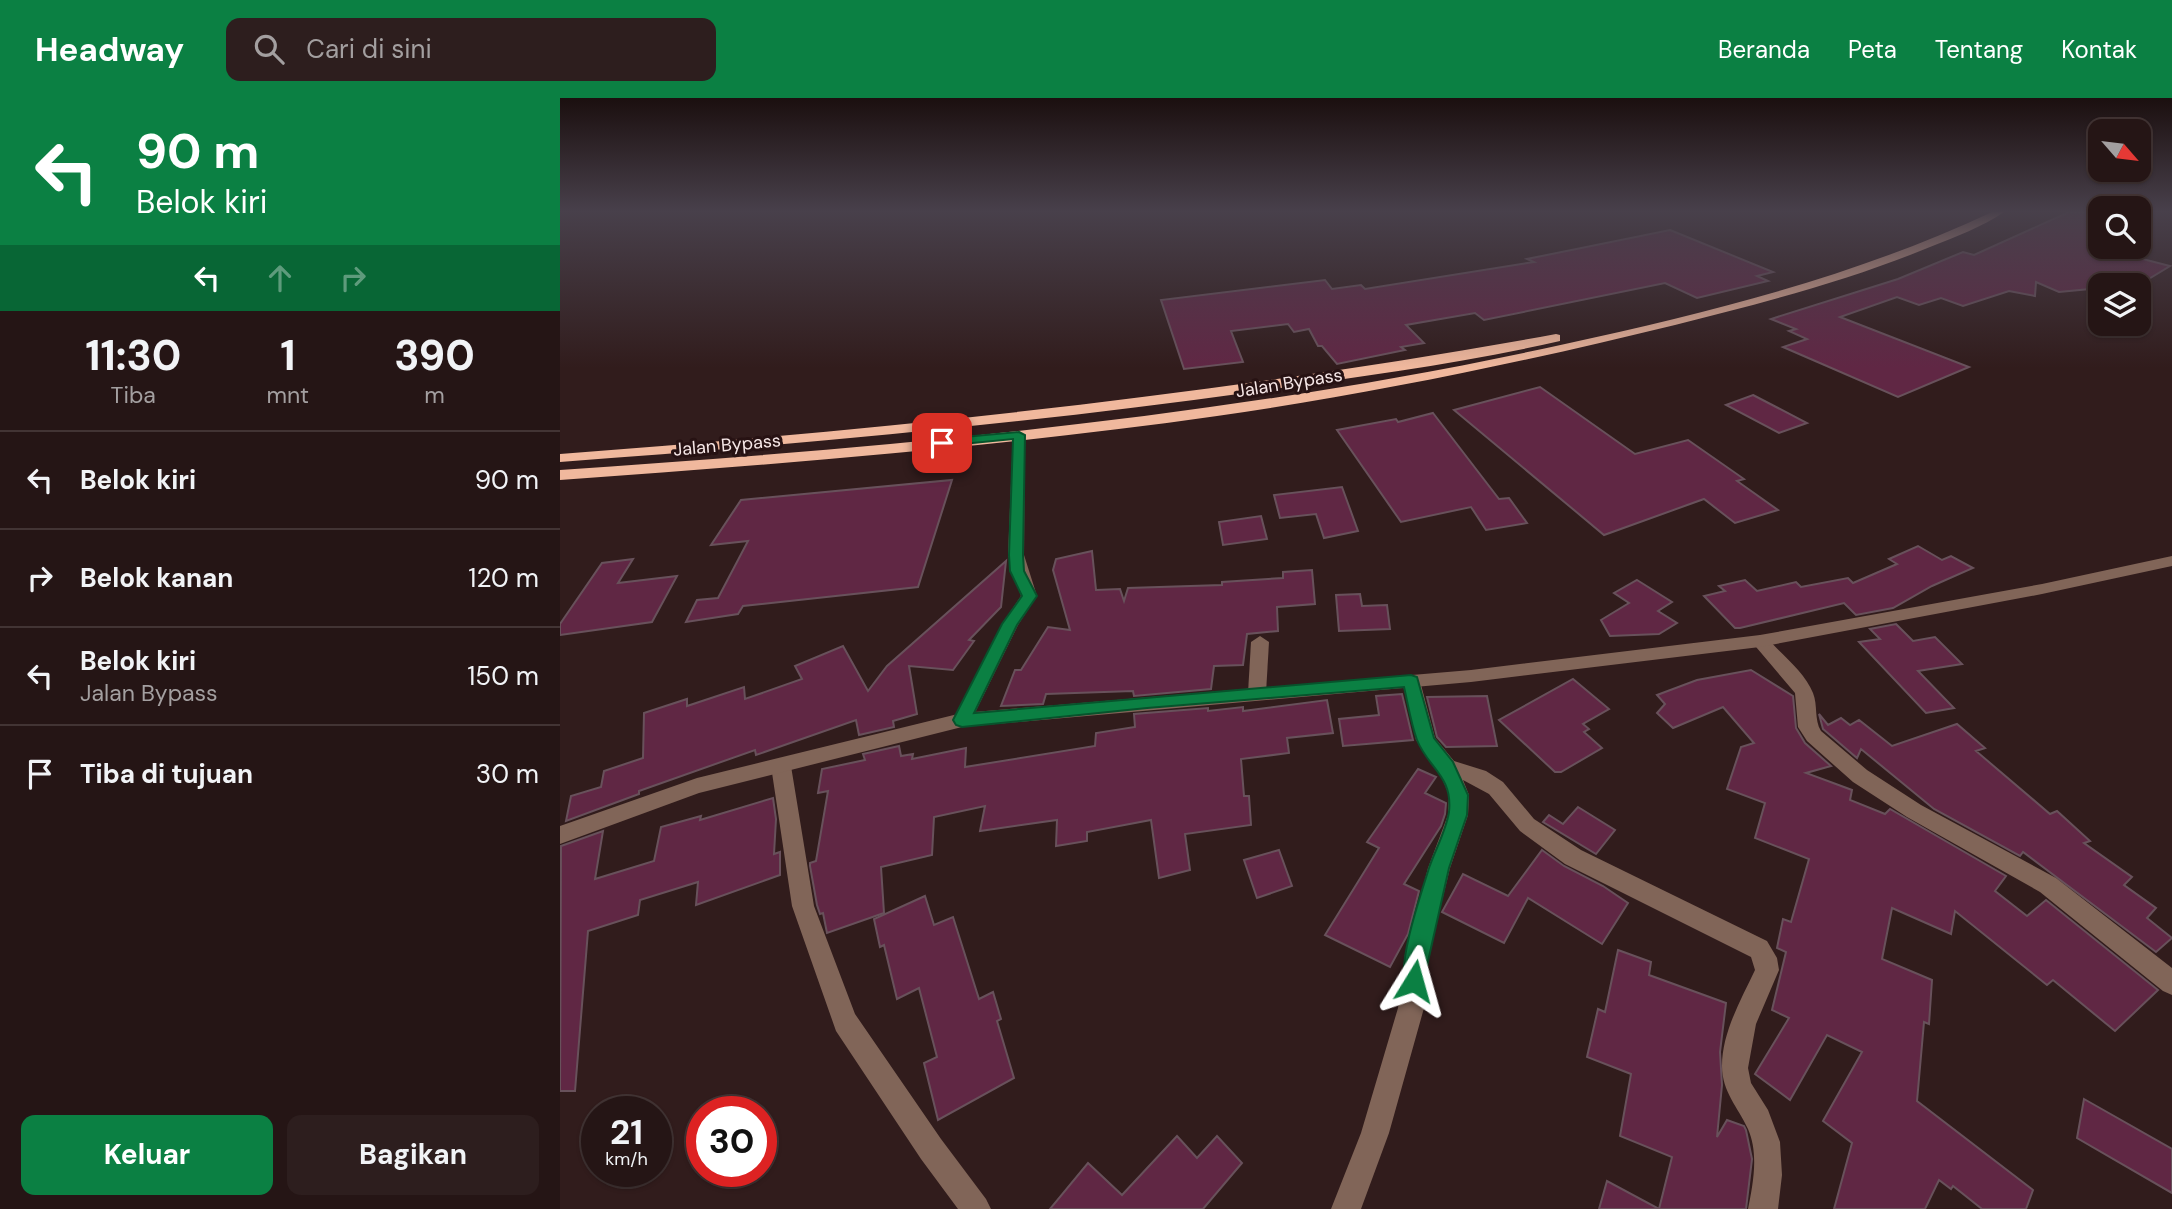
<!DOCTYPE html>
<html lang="id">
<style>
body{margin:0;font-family:"DM Sans",sans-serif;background:#2d1e1e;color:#f1f3f6;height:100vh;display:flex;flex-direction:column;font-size:26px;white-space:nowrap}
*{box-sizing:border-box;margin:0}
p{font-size:23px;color:#a39fa0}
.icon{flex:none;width:38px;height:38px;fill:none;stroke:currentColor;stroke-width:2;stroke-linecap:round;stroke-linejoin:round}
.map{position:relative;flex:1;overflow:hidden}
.details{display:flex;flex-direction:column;background:#251515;width:560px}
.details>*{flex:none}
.guide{background:#0b8043;color:#fff;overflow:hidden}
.needle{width:46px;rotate:118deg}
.tools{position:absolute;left:1528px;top:21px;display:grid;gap:14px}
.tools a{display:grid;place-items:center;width:63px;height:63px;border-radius:14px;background:#251515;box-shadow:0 2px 5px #0004,0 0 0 2px #423434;font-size:35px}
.speed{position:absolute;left:21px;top:998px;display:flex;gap:14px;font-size:35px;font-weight:700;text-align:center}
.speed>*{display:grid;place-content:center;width:91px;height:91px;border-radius:50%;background:#251515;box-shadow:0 2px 5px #0004,0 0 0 2px #423434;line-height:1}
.speed small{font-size:18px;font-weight:400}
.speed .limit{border:10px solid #d22;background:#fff;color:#111}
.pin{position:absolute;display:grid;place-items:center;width:60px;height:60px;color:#fff;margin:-30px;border-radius:14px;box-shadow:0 4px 10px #0006}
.me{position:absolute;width:77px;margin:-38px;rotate:8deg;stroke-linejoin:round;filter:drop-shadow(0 0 5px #0008)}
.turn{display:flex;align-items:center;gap:24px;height:147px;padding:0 21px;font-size:32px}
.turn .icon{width:91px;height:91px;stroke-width:2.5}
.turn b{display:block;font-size:49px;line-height:60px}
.lanes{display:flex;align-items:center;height:66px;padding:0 21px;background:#0003;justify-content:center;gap:35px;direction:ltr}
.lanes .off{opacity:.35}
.eta{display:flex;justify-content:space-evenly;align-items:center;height:119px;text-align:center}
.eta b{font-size:42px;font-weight:700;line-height:49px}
.cta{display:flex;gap:14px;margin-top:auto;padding:14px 21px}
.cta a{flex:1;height:80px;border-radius:14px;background:#0b8043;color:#fff;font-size:28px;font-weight:700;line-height:80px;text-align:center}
.cta a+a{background:#2d1e1e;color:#f1f3f6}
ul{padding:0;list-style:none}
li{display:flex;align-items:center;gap:21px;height:98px;padding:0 21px;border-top:2px solid #423434}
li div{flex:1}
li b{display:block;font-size:26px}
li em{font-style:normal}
header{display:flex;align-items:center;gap:42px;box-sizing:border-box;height:98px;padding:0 35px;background:#0b8043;color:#fff}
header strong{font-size:33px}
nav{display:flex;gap:38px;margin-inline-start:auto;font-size:24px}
.search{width:490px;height:63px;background:#2d1e1e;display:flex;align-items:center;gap:18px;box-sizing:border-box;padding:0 24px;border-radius:14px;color:#a39fa0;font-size:26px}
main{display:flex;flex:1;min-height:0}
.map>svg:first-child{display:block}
.building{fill:#602744;stroke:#68515b;stroke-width:2}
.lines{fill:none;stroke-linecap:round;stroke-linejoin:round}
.minor{fill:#816558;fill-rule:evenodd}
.tertiary{fill:#816558;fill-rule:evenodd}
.trunk{fill:#f0b89d;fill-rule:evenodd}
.route{fill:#0b8043;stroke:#07532c;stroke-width:2}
.labels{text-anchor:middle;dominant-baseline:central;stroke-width:6;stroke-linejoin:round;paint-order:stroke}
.far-street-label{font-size:18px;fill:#f6e7e7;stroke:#271213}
</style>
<header>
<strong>Headway</strong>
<div class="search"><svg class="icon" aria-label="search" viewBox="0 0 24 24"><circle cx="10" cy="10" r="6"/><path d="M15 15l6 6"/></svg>Cari di sini</div>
<nav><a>Beranda</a><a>Peta</a><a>Tentang</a><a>Kontak</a></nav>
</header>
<main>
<section class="details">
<div class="guide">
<div class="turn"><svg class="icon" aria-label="left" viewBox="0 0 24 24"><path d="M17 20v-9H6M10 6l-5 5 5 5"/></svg><div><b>90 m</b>Belok kiri</div></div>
<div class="lanes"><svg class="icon" aria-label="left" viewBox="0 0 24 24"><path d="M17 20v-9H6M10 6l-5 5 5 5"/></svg><svg class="icon off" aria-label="ahead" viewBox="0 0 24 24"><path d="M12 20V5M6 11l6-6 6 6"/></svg><svg class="icon off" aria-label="right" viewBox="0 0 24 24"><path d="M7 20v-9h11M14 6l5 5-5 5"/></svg></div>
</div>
<div class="eta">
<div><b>11:30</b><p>Tiba</p></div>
<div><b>1</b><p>mnt</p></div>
<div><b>390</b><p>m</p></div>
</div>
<ul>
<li><svg class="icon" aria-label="left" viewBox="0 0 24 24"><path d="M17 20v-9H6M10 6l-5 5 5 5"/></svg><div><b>Belok kiri</b></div><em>90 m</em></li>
<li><svg class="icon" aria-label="right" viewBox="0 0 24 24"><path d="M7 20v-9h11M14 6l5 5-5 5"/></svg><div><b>Belok kanan</b></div><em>120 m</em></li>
<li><svg class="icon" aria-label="left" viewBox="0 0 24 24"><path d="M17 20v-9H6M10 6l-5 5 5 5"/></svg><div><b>Belok kiri</b><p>Jalan Bypass</p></div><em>150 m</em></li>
<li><svg class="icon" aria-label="arrive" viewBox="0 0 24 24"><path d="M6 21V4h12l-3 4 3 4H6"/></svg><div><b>Tiba di tujuan</b></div><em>30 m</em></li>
</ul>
<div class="cta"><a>Keluar</a><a>Bagikan</a></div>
</section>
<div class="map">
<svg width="1612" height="1111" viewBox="0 0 1612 1111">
<rect width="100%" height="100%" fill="#311c1c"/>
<g class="building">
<path d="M1509,114H1540V150L1610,168L1587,182L1575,179L1559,187H1540V190L1499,194L1476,184L1475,198L1449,193L1403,208L1381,200L1359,207L1337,199L1280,219L1409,269L1338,299L1223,249L1247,241L1229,233L1236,231L1211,221L1338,181L1403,154L1414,157Z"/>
<path d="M1110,132L1213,174L1197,178L1208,183L1137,200L1105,185L924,222L915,215L846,227L864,245L841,249L845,252L777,266L762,248H758L749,231L734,234L728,226L671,233L683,264L624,271L601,202L765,182L772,191L801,187L805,191L974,164L967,161Z"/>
<path d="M980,289L1075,356L1128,342L1184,381L1177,383L1218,412L1175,425L1144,401L1044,437L894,312Z"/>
<path d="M1193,297L1247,325L1219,335L1166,307Z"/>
<path d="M873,315L939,401L949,400L967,425L926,432L911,409L841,424L777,332L836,321L838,324Z"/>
<path d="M392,382L358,489L183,508L178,516L126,524L137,502L158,500L188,443L151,447L181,402Z"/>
<path d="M782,389L798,433L764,440L756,416L720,420L714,397Z"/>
<path d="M701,418L707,441L663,447L659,424Z"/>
<path d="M1358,448L1382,462L1391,458L1413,470L1372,488L1333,510L1296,517L1284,505L1180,530H1175L1144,498L1165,493L1159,488L1185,482L1197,493L1236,484L1241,489L1288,480L1293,485L1337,466L1329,461Z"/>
<path d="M532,453L536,492L560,491L564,503L568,490L662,487V484L723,480V474L752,472L755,506L717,509L718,533L687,536L683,567L654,568L651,591L574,598L573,593L486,596L483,606L441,608L455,572H461L488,529L510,532L493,472L496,461Z"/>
<path d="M73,461L58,485L117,478L92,524L0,537V526L42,465Z"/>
<path d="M446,463L441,509L409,542L414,543L393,572L349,568L357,616L333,623L334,629L299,637L296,622L196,657L195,652L79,693V696L6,723L11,698L41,689L44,673L83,660L84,615L127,601V608L184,589L185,601L242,581L235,568L283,548L308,593L327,568Z"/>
<path d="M1077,482L1112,504L1098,513L1117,525L1099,536L1050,538L1041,522L1069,505L1054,495Z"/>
<path d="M800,496L802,508L827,507L830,531L779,533L776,497Z"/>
<path d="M1336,526L1353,543L1375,539L1402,566L1358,573L1394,610L1366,615L1299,544L1320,541L1310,531Z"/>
<path d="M1191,572L1233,598L1236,630L1245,645L1271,668L1246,675L1292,692L1290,702L1325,716L1330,711L1446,778L1435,793L1467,818L1486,802L1598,892L1555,933L1493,882L1487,887L1395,813L1391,836L1332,810L1322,861L1372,882L1369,926L1364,924L1357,1003L1473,1092L1466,1111H1422L1393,1088L1391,1091L1379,1082L1365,1111H1274L1292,1045L1263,1023L1302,954L1267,937L1230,1002L1195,976L1229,920L1212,912L1226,854L1217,850L1223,821L1231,824L1249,761L1195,740L1205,705L1167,691L1181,649L1194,645L1163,609L1113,630L1097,615L1105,606L1097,597L1137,582Z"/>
<path d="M1013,581L1049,611L1023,626L1029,631L1024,634L1042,650L1001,674H995L939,622Z"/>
<path d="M842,596L853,642L783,648L779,621L819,617L816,598Z"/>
<path d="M927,598L937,648L886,649L877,639L867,599Z"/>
<path d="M767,602L773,635L727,640L729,655L681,661L684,698H689L691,727L625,736L630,772L599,780L591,722L527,734V743L496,748L497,722L420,733L425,708L374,719L372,757L321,769L324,815L267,835L263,815L260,816L257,807L250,768V765L256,763L268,693L258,695L262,671L305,662L303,656L339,648L341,658L353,656L352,661L406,650L405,669L535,648L536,635L575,629L574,616L648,610V613L683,609V613Z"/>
<path d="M1259,616L1268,627L1281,620L1290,627L1299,622L1332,648L1397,626L1425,650L1416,653L1490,716L1497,713L1530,743L1524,745L1572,779L1564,787L1596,810L1587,820L1612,840L1596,854L1463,754L1460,758L1374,711L1301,651L1297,660L1263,631Z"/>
<path d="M858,671L876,679L865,695L886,705L885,716L881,728L844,786L859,793L848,836L830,869L765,837L819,750L807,744Z"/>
<path d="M213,700L216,721L214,756L220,754V777L136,807L138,784L80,802L78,817L28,833L15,993H0L1,748L43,733L35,781L94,763L101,729L141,718L140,722Z"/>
<path d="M1018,709L1055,732L1036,756L983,724L989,717L1003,726Z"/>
<path d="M719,752L732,788L697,800L684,762Z"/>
<path d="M982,752L1004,768L1043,788L1068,805L1042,846L968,800L944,845L882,814L903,776L948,798Z"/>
<path d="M365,798L374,827L393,819L419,901L433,894L441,921L437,923L454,980L378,1022L364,965L377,959L359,890L337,901L324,847L320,849L314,821Z"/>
<path d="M1058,852L1091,864L1089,877L1166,905L1160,954L1162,987L1157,1039L1167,1022L1184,1028L1186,1032L1192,1061L1186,1111H1039L1047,1083L1099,1111L1112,1059L1060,1038L1071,976L1027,959L1038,911L1045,914Z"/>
<path d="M1524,1001L1612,1051V1095L1517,1040Z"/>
<path d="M617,1038L637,1060L657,1038L682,1065L643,1111H490L528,1065L562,1097Z"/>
</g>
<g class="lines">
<g class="minor">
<path d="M459,333L465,337L464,457L477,498L458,527L409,627H395L393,622L442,526L461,498L448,457L453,337Z"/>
<path d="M1200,537L1206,539C1221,556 1245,574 1253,595C1258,607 1254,622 1261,633L1307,672L1361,707L1496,780L1612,870V897L1603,893L1480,794L1347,719L1293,684L1247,643L1238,629L1235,595L1191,543Z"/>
<path d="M700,538L709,544L706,595L703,600H691L688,595L691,544Z"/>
<path d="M851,577L857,578L860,583L875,640L894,663L926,673L943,684L974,721L1021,752L1207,843L1217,860L1219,872L1196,926L1188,970L1191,985L1208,1012L1220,1044L1222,1077L1218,1111H1188C1193,1086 1199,1056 1188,1031C1178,1009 1162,994 1162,968C1162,934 1181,902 1195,872L1191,859L1005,766L960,733L929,696L903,682L909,697L908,717L890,770L869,856L864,910L829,1035L801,1111H771L801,1035L838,910L845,856L868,770L888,717L889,697L879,673L856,642L842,583L845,578Z"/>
<path d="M221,660L228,663L231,668L254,808L295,916L381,1041L426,1101L431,1111H398L361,1061L276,933L232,808L211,668L214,663Z"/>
</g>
<path class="tertiary" d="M1612,458V468L1482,496L1200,549L911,584L402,629L139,695L0,746V728L137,680L402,615L911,572L1200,537L1482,486Z"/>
<g class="trunk">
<path d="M1432,114H1444C1422,129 1395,139 1370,149C1288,183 1202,205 1115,227C964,264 811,296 657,318C439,349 220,366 0,382V372C337,349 674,319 1005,246C1151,214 1296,178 1432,114Z"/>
<path d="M996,236L1000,237V243C900,266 795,279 693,294C463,326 232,347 0,364V356C334,331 666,296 996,236Z"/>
</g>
</g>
<linearGradient id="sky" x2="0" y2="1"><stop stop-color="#1b0f0f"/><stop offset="0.42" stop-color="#48404b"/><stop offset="1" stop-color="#48404b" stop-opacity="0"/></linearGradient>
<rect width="1612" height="270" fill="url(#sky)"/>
<path class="route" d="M459,334L465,337L463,457L464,473L477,498L457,527L414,615L851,577L857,579L874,640L893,664L908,697L907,717L889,770L862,890L854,894L846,890C836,867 861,796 869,770C875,752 886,733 889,714C893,678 868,670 857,642C851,626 848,606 844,589L587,610L402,629L396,627L393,622L442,526L462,498L450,473L449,457L453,341L382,348L376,345L382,341Z"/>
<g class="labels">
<g class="far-street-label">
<text transform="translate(729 285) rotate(-9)">Jalan Bypass</text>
<text transform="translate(167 347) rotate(-5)">Jalan Bypass</text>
</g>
</g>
</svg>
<div class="tools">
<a><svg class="needle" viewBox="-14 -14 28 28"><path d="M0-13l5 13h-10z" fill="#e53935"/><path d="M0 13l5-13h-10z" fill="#a39fa0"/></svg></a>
<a><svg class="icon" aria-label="search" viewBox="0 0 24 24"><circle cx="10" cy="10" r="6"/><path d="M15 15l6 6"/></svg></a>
<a><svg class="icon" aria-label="layers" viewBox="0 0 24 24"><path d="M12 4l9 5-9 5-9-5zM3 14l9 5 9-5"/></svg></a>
</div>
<div class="speed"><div>21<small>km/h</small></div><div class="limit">30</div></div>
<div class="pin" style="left:382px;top:345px;background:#d93025"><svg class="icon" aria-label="arrive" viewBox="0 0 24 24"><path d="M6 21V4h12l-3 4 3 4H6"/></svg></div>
<svg class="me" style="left:854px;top:883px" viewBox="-20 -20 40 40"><path d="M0-17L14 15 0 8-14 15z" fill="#0b8043" stroke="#fff" stroke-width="4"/></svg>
</div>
</main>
